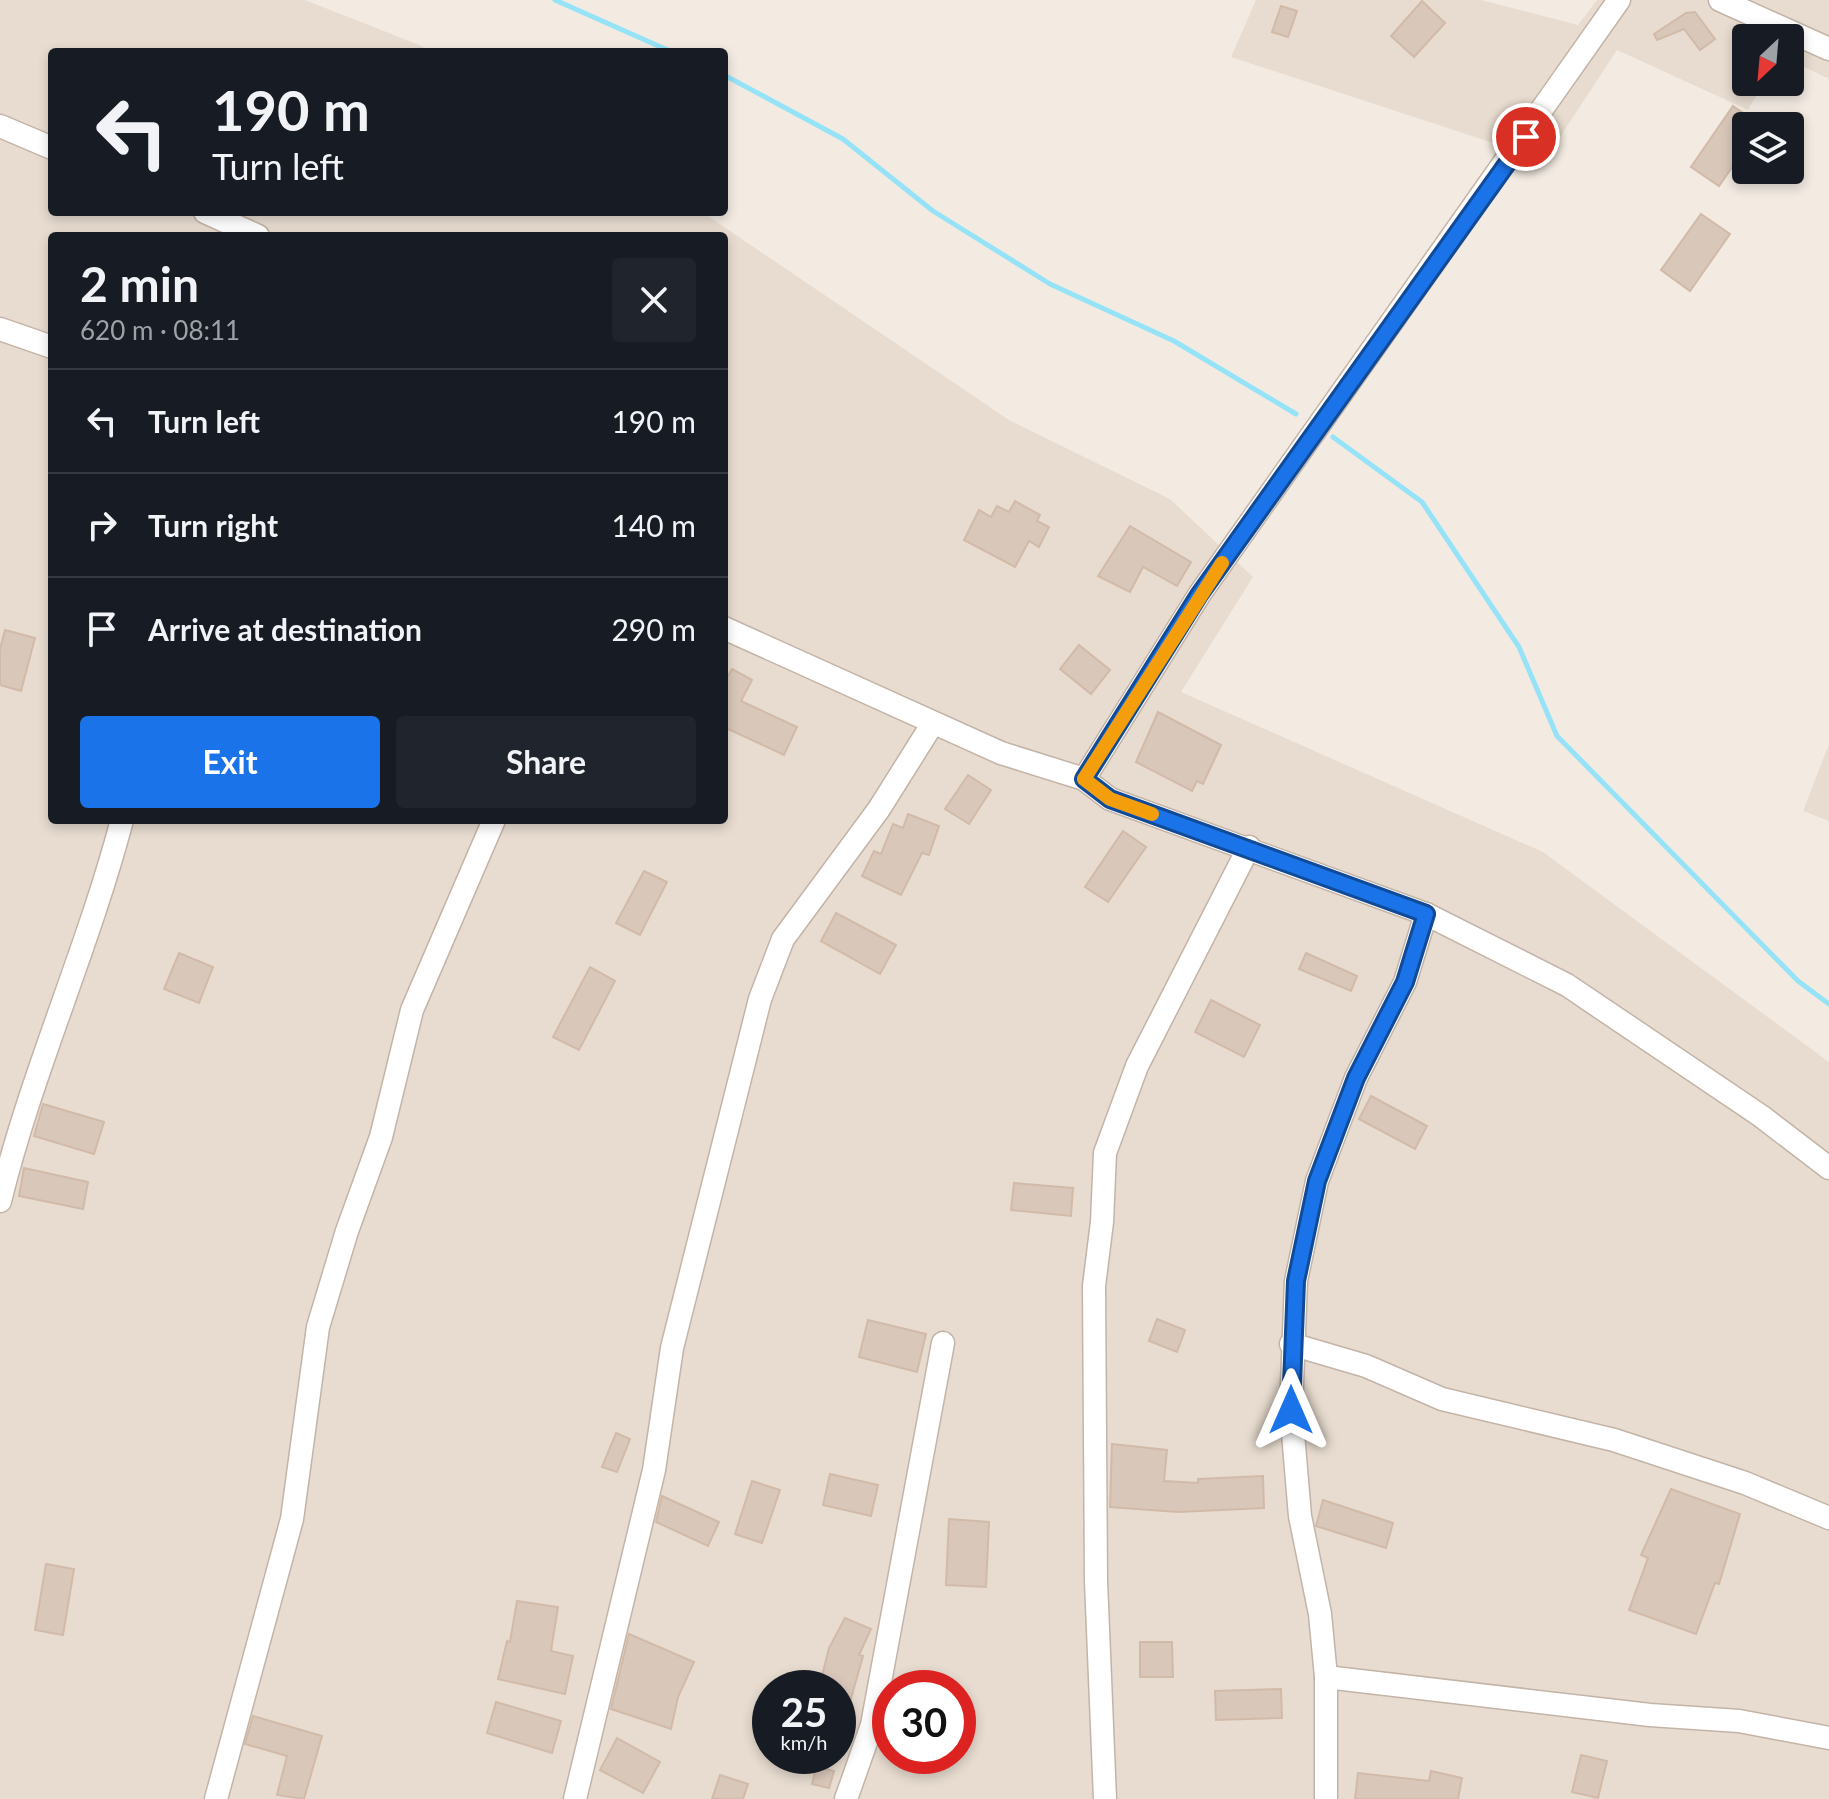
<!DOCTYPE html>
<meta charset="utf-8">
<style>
body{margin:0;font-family:Lato,sans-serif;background:#20242c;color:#f1f3f6;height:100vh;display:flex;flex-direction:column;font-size:30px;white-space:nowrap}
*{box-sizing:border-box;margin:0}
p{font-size:26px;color:#9ea1a6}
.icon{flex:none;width:44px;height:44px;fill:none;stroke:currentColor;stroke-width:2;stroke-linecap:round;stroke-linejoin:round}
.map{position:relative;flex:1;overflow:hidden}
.side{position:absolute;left:48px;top:232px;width:680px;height:592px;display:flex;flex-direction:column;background:#171b24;border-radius:8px;box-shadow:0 4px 12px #0003}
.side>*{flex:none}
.hud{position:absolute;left:48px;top:48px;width:680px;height:168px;border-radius:8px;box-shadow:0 4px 12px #0003;background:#171b24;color:#f1f3f6;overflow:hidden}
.needle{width:52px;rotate:206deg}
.buttons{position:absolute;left:1732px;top:24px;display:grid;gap:16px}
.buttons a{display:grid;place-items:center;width:72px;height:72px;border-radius:8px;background:#171b24;box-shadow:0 4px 12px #0003;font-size:40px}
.speed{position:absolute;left:752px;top:1670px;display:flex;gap:16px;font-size:40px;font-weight:700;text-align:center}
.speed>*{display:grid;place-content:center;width:104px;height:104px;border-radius:50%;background:#171b24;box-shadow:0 4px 12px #0003;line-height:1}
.speed small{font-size:20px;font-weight:400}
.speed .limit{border:12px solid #d22;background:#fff;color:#111}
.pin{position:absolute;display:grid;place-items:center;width:68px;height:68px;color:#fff;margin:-34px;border:4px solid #fff;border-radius:50%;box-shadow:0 2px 8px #0007}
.me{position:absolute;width:88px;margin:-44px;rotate:0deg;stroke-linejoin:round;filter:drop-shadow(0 0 6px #0008)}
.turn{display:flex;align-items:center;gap:28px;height:168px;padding:0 32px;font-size:36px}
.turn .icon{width:104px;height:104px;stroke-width:2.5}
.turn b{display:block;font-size:56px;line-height:68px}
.round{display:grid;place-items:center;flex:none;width:84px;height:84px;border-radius:8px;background:#20242c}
.summary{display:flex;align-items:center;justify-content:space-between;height:136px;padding:0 32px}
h1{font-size:48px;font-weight:700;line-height:60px}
.cta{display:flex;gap:16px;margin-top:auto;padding:16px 32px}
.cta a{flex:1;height:92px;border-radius:8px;background:#1a73e8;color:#fff;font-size:32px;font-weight:700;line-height:92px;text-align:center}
.cta a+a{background:#20242c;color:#f1f3f6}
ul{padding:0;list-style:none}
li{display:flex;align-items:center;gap:24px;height:104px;padding:0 32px;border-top:2px solid #363941}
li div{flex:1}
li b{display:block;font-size:30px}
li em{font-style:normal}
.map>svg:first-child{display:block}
.residential{fill:#e8dcd0;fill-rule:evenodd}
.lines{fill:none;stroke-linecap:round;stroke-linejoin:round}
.stream{stroke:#96e3f8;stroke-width:5}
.building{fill:#d9c7ba;stroke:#d2baa9;stroke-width:2}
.minor-casing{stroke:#c3b4a7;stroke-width:25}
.minor{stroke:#fff;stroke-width:22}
.route-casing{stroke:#114b97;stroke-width:20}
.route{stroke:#1a73e8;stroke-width:14}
.slow{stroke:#f59e0b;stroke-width:14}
</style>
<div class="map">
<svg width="1829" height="1799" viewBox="0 0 1829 1799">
<rect width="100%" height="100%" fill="#f3ebe2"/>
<g class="residential">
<path d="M0,0H305L417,44L431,52H52V212H702L1009,420L1170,499L1253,577L1181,692L1543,852L1829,1062V1799H0ZM52,236H724V820H52ZM770,1688H838V1756H770ZM890,1688H958V1756H890Z"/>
<path d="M1256,0H1481L1578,25L1597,0H1829V79L1790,60V38H1746V82H1764L1748,110L1617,50L1545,160L1231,57Z"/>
<path d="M1829,744V821L1803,811Z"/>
</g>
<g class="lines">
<g class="stream">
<path d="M555,0L672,52"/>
<path d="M724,75L843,139L933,211L1050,284L1174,341L1296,414"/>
<path d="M1333,437L1422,502L1519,647L1557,736L1798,981L1829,1004"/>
</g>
</g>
<g class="building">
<path d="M1422,1L1445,23L1414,57L1391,36Z"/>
<path d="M1281,6L1297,11L1288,37L1272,32Z"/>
<path d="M1695,12L1715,39L1700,50L1684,29L1657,40L1654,34L1686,13Z"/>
<path d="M1733,106L1752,119L1737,141L1746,147L1719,186L1691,167Z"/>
<path d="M1701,214L1730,234L1690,291L1661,270Z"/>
<path d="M1015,501L1040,515L1037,521L1049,527L1039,547L1029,541L1015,567L964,540L979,510L991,517L997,506L1009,512Z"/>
<path d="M1130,526L1191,562L1177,586L1143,567L1130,592L1098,576Z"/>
<path d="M5,630L35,638L21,691L0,685V649Z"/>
<path d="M1079,645L1110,670L1091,694L1060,669Z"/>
<path d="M732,669L752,680L741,701L797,727L784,755L724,727V683Z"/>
<path d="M1158,712L1221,745L1203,784L1197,781L1192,791L1136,762Z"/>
<path d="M968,775L991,790L969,824L945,809Z"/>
<path d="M908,814L939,826L929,855L922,853L901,895L862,876L874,851L881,854L893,824L903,828Z"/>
<path d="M1123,831L1146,847L1108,902L1085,887Z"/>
<path d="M644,871L667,882L640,935L616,923Z"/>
<path d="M836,913L896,945L880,974L821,941Z"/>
<path d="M179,953L213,967L199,1003L164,989Z"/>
<path d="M1306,953L1357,976L1351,991L1299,969Z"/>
<path d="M590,967L615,981L579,1050L553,1037Z"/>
<path d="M1211,1000L1260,1025L1244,1057L1195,1032Z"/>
<path d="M1371,1096L1427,1126L1415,1149L1359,1119Z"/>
<path d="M43,1104L104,1122L94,1154L34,1136Z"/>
<path d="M24,1168L88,1182L83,1209L19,1196Z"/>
<path d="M1014,1183L1073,1188L1071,1216L1011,1210Z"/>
<path d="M1157,1319L1185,1330L1177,1352L1149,1341Z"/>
<path d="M868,1320L926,1334L917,1372L859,1357Z"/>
<path d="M616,1433L630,1439L617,1472L602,1467Z"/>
<path d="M1112,1444L1167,1450L1164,1481L1198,1483V1479L1263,1476L1264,1508L1178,1512L1110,1507Z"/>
<path d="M830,1474L878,1485L871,1516L823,1505Z"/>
<path d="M752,1481L780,1490L762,1543L735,1534Z"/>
<path d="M1671,1489L1740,1514L1719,1584L1715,1583L1696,1634L1629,1610L1648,1558L1641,1555Z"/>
<path d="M662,1496L719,1522L708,1546L656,1522Z"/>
<path d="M1323,1500L1393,1523L1386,1548L1316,1526Z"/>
<path d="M949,1519L989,1522L986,1587L946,1585Z"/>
<path d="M46,1564L74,1569L63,1635L35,1630Z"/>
<path d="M517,1601L558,1607L551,1651L573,1656L565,1694L498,1679L507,1641L510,1642Z"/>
<path d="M845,1618L871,1629L859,1655L863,1656L842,1730L838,1729V1688H819L829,1648Z"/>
<path d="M629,1634L694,1662L678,1697L671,1729L611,1709Z"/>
<path d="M1140,1642H1172L1173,1677H1140Z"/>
<path d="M1281,1689L1282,1718L1216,1720L1215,1691Z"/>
<path d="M496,1702L561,1721L552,1753L487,1733Z"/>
<path d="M253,1716L322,1736L304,1799L277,1795L287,1756L245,1744Z"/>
<path d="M617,1738L660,1762L643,1793L600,1770Z"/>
<path d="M1581,1755L1607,1761L1598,1798L1572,1792Z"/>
<path d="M816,1767L834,1771L829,1788L812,1784Z"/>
<path d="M1431,1771L1462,1778L1458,1799H1355L1358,1773L1429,1781Z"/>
<path d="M720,1775L748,1784L743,1799H712Z"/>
</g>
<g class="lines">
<defs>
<g id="minor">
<path d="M1720,0L1829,49"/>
<path d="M0,126L52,148"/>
<path d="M205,212L258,236"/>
<path d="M0,329L52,347"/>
<path d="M724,628L1001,753L1084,779L1110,799L1426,914L1567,985L1761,1116L1829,1168"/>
<path d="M1084,779L1199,595L1619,0"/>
<path d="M0,1201C32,1071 88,949 122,820"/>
<path d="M1291,1344L1366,1366L1442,1399L1614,1440L1745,1483L1829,1518"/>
<path d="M1326,1677L1650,1715L1739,1721L1829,1738"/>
<path d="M216,1799L292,1519L318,1327L347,1231L381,1137L412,1010L494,820"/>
<path d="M575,1799L654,1470L672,1348L760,999L783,939L879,809L933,723"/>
<path d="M846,1799L872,1725L943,1343"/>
<path d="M1105,1799L1096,1581L1094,1286L1102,1222L1105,1153L1137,1066L1249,847"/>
<path d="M1326,1799V1677L1320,1614L1300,1516L1291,1410L1296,1281L1317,1181L1356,1078L1405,982L1426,914"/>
</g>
</defs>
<use href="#minor" class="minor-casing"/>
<use href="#minor" class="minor"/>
</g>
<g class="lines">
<defs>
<path id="route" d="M1291,1410L1296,1281L1317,1181L1356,1078L1405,982L1426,914L1110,799L1084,779L1199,595L1526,137"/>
</defs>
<use href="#route" class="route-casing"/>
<use href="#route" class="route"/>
<path class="slow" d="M1152,814L1110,799L1084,779L1222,563"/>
</g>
</svg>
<div class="buttons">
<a><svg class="needle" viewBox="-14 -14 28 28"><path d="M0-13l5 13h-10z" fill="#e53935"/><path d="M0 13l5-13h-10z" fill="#9ea1a6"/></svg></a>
<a><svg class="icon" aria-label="layers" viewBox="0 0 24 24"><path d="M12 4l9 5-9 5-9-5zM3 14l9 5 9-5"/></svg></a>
</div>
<div class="speed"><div>25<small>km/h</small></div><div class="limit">30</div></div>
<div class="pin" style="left:1526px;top:137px;background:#d93025"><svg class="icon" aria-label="arrive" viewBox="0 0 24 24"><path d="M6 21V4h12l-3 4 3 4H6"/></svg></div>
<svg class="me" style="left:1291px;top:1410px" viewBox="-20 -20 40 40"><path d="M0-17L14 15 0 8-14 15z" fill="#1a73e8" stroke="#fff" stroke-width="4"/></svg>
<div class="hud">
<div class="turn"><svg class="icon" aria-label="left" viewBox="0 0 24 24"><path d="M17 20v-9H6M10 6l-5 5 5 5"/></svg><div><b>190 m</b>Turn left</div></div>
</div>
<section class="side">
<div class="summary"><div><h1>2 min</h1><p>620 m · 08:11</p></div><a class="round"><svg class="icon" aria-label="close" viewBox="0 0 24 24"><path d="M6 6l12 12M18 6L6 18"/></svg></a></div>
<ul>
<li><svg class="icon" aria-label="left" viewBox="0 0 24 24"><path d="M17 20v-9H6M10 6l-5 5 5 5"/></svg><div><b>Turn left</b></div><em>190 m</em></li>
<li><svg class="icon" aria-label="right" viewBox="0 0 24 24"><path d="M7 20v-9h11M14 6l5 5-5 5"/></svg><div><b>Turn right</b></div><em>140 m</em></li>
<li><svg class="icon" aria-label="arrive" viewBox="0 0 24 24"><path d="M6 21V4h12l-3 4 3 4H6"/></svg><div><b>Arrive at destination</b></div><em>290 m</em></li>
</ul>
<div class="cta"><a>Exit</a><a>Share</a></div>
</section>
</div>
